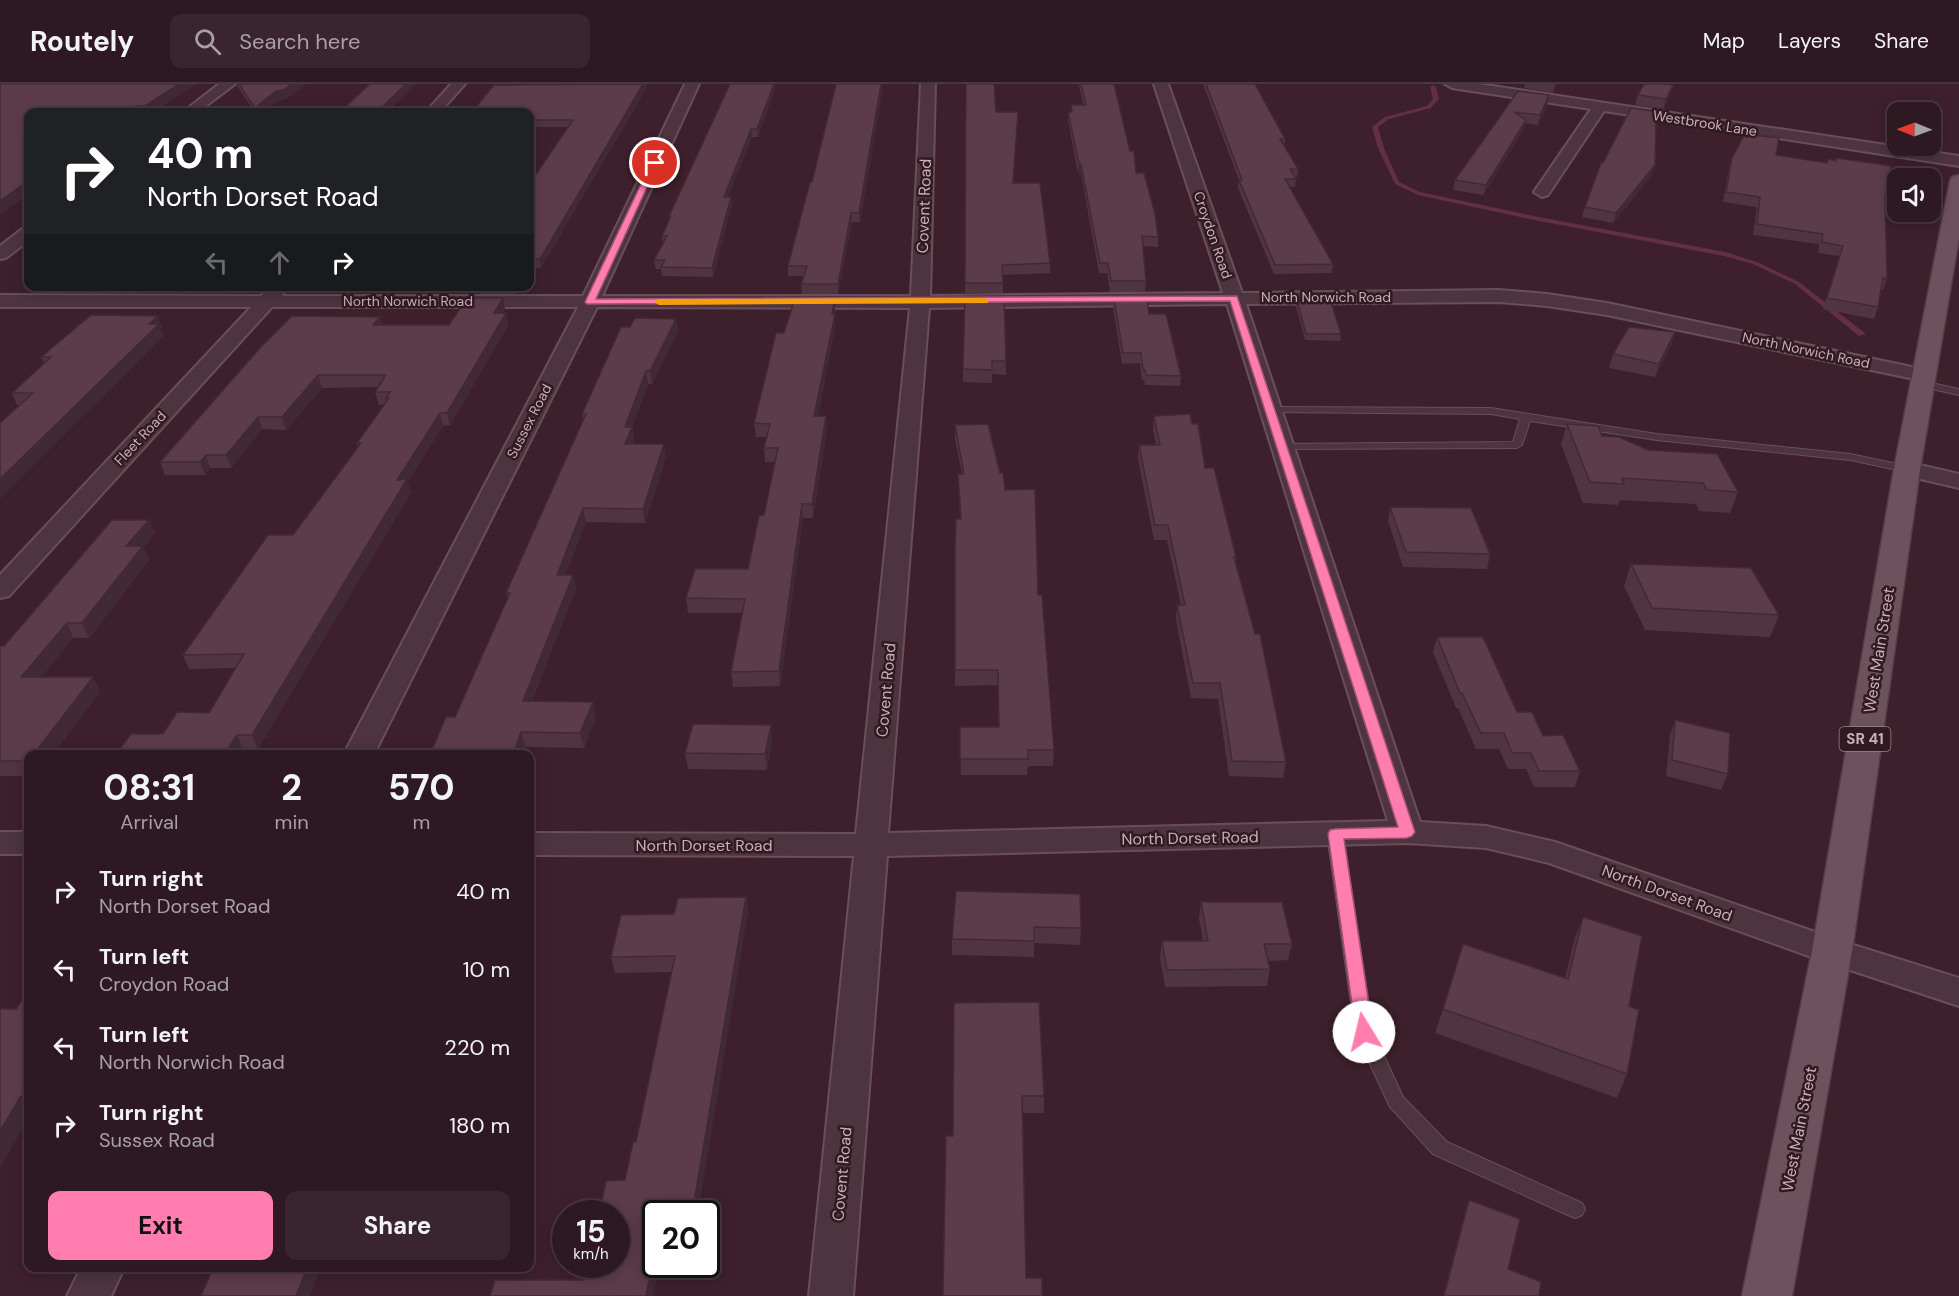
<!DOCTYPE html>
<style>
body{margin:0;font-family:"DM Sans",sans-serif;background:#3a252e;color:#f1f3f6;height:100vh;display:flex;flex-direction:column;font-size:22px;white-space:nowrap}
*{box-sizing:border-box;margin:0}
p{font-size:20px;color:#a7a0a5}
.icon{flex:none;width:33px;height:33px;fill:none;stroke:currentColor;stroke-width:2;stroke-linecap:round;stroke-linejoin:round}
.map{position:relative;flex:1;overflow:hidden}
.sheet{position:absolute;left:24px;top:666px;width:510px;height:522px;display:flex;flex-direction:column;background:#2e1821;border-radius:12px;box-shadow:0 3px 15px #0003,0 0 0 2px #49373f}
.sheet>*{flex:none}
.top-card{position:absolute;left:24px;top:24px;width:510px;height:183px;border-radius:12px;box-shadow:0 3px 15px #0003,0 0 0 2px #49373f;background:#202124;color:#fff;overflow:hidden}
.needle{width:39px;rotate:271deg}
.buttons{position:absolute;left:1887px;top:18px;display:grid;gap:12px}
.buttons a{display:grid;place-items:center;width:54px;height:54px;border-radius:12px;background:#2e1821;box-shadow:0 3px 15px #0003,0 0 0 2px #49373f;font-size:30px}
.speed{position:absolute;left:552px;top:1116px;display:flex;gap:12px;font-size:30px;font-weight:700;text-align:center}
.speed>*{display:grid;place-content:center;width:78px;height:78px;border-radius:50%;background:#2e1821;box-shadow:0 3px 15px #0003,0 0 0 2px #49373f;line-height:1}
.speed small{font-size:15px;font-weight:400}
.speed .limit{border:3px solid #111;border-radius:9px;background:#fff;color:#111}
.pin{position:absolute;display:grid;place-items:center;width:51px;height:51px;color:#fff;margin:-26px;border:3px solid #fff;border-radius:50%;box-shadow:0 2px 6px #0007}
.me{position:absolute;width:66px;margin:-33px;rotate:351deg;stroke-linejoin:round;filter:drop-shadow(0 0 4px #0008)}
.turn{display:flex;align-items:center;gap:21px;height:126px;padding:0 24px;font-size:27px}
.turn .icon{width:78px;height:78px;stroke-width:2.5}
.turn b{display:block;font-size:42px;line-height:51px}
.lanes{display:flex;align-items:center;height:57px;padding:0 24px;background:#0003;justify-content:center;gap:30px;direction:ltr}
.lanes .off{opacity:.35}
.eta{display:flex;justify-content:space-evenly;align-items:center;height:102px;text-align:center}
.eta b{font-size:36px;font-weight:700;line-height:42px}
.action{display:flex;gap:12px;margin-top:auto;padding:12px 24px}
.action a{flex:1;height:69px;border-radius:12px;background:#ff7eaf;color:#111;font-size:24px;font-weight:700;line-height:69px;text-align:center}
.action a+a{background:#3a252e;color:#f1f3f6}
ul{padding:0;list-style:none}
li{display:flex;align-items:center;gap:18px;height:78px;padding:0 24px}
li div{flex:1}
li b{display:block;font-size:22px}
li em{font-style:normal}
header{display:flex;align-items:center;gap:36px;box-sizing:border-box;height:84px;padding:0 30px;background:#2e1821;border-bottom:2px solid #49373f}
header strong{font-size:28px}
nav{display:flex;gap:33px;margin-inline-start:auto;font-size:21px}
.search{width:420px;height:54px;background:#3a252e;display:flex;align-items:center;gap:15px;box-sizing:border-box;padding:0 21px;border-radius:12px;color:#a7a0a5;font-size:22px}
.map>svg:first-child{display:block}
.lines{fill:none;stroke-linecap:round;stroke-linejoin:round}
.stream{fill:#622f44;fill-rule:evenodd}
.service-casing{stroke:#684f59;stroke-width:2}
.minor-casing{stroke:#684f59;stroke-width:4}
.primary-casing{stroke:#563e47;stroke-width:3}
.service{fill:#4d343e;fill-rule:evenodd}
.minor{fill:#4d343e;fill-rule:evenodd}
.primary{fill:#6d525d;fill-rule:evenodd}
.wall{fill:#503440}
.shaded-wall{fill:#412a34}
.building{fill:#5d3c4a;stroke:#412a34;stroke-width:1.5}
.route{fill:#ff7eaf;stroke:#a65272;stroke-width:1.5}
.slow{fill:#f59e0b}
.labels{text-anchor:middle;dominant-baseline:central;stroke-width:5;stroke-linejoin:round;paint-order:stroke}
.far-street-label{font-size:14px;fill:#c9afb9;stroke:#321a23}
.shield{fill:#321a23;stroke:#9c828c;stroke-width:1.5}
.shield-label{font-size:15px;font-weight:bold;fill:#c9afb9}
.street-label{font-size:16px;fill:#c9afb9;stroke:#321a23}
</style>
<header>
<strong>Routely</strong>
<div class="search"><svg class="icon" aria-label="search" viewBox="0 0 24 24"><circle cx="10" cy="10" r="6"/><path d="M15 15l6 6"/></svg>Search here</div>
<nav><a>Map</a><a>Layers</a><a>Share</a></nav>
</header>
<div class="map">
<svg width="1959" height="1212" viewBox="0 0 1959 1212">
<rect width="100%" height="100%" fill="#3d202c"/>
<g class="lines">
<path class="stream" d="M1433,1L1436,3L1439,15L1431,24L1389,35L1378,43L1384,64L1399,98L1420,108L1534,132L1725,168L1757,178L1799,198L1866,250L1859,252L1795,200L1753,180L1724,172L1534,136L1418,111L1395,100L1378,64L1372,43L1385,33L1427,22L1433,15L1430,3Z"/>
<defs>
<g id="service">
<path d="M1922,297L1959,305V311L1918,302L1917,300Z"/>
<path d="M1270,323L1491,324L1657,350L1850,370L1907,382L1912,385L1907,388L1850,376L1657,356L1530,337L1522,361L1517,364L1282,365L1277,362L1278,360L1513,358L1520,335L1491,330L1266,328V324Z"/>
<path d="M1335,745L1340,746L1343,750L1373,948L1403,1013L1447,1058L1582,1119L1585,1125L1582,1131L1575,1134L1568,1131L1433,1070L1390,1023L1355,948L1327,750L1330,746Z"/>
</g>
<g id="minor">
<path d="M219,0H235L198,28H183Z"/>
<path d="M451,0H465L440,28H426Z"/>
<path d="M685,0H699L602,212H911L921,0H935L930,212L1223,209L1154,0H1168L1242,209L1499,206L1547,210L1607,219L1931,287L1934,291L1931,295L1924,297L1607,231L1547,222L1499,218L1246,220L1420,738L1486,742L1555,758L1844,858L1959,894V922L1820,876L1549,779L1486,764L1407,759L887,772L853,1212H809L854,772L530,771V749L856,750L910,224L597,223L374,670H344L578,223H272L9,512L0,514V491L251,223H0V211L261,212C268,204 272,202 282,204L284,208L282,212H583ZM1227,220L1388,737L888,749L929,224Z"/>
<path d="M1445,0H1479L1959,72V82L1604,27L1548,111L1542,113L1534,108L1591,25L1452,4Z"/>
<path d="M28,144V157L6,174L0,175V162L22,145Z"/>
<path d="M1907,378L1959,390V404L1899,390L1895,385L1899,380Z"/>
<rect x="0" y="748" width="28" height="22"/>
<path d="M81,1184H124L111,1212H67Z"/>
</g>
<path id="primary" d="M1959,91V153L1920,385L1852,867L1792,1212H1742L1812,867L1894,385L1950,97L1952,93Z"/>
</defs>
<use href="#service" class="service-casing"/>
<use href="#minor" class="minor-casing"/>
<use href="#primary" class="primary-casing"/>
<use href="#service" class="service"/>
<use href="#minor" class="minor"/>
<use href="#primary" class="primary"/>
</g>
<g class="wall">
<path d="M0,0H196L153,28H28V110L0,130Z"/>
<path d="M236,0H306L286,15L279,16L263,28H255Z"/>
<path d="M592,0H646L647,3L541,184H530V99L568,43H530V28Z"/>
<path d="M730,0H775V4L758,53H752L728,113H731L732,121L713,193L662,192L661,185H656L654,176L663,159L662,152L670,135L669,132Z"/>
<path d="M966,0L996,28L1014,99L1050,179V189L1003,191V209H965Z"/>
<path d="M1079,0H1114L1136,89L1158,153V163L1143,162L1146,197L1145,208H1110L1107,189H1099L1081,89L1078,90L1068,36V28H1071V21H1083Z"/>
<path d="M1204,0H1255L1285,55L1284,62L1298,85L1297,93H1295L1296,95L1295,103H1289L1333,180L1332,189L1274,190L1238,104L1239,96L1204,3Z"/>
<path d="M1525,0H1556L1553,9L1524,4Z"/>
<path d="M1673,1L1670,11L1663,25L1635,21L1638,11Z"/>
<path d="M883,2L860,138H852L838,210H802L801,200L804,192H788V182Z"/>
<path d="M1518,7L1547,21L1538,41L1525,39L1524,45L1483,111L1453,106L1455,96Z"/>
<path d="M1660,28L1656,41L1652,91L1613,139L1582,133L1585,123L1603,79Z"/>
<path d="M1776,71L1885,112L1887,195L1883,206H1881L1878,223L1874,235L1823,225L1839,172L1818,169L1819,160L1753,151L1757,123L1723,118L1729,84L1732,74Z"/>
<path d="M478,202H518L514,210H480Z"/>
<path d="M1004,213L1006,291L992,290V299L963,298V285Z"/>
<path d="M835,214V242L818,332H826L827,346L813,434H803L780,602L733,603L731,588L742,529H688L686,514L748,485L764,431L775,378H765L764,364L767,353H756L754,339L784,249Z"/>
<path d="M1114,214L1149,230L1181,292L1180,302L1145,301L1144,296H1142L1140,279L1122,280L1113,224Z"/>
<path d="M1297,216L1341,250L1340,257L1305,256L1296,222Z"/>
<path d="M505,225L503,229H506L508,241L488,276L450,341L443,342L408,397L411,408L258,665L243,666L163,650L209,629L235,584L189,585L183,571L293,451L358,364L357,359L385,320L379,321L375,308L378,303L322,304L286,346L262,345L231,384H210L205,391H165L160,378L380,233L382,241H449Z"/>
<path d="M676,235L678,247L652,300H648L632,343L634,356L632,360L666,373L645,439L586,438L565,491H573L576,505L532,617L596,633L584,664L525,663L522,670H432L431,668L455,633L508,515L506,509L583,336L582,330L630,243Z"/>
<path d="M162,243L160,245L163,252L0,414V339L20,321H17L12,309L44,279L41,273Z"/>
<path d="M1675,248L1671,261L1655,293L1609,284L1613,270Z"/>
<path d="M1154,332L1192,340L1205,384L1236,473V479L1286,678L1283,694L1229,692L1218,615L1191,614L1176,536L1177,521H1181L1167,456H1154L1138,375L1139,361H1156L1153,345Z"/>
<path d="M1567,340L1602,352L1738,408L1730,429L1699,427L1696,420L1620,416L1618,421L1583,419L1561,360Z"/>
<path d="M955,341L1000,389L1038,511L1054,666L1053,682H1028L1027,691H961L960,643H999L998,601L955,602V463L960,435L958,390H962L955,355Z"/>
<path d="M1390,423L1490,470L1487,485L1403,483L1388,437Z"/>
<path d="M149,436L155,449L144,463L149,476L89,554H73L41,593H93L100,608L28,670V692H0V562H4Z"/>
<path d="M1631,480L1779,531L1770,553L1645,546L1624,502Z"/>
<path d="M1437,553L1580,687L1575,703H1534L1526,685H1508L1499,665H1476L1458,624H1456L1433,568Z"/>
<path d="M1675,636L1728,690L1721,706L1666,692L1670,651Z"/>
<path d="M772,657L767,686L688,685L685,669Z"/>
<path d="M1080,810L1081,844L1080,861L1034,859V873L952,871V855Z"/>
<path d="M746,813L748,829L656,1130V1180H659L653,1212L625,1096L636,1058L672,888L615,889L611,873L674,830Z"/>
<path d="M1201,818L1292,860L1288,876L1268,877L1270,885L1267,902L1165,903L1160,874L1162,857H1203L1199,835Z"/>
<path d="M1583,833L1629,922L1627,990L1617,1014L1435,949L1443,925L1565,894L1574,857Z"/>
<path d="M28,906V1034L0,1083V925H16Z"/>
<path d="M954,919L1044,1012V1029H1023L1026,1194L943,1212L953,1052Z"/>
<path d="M1469,1116L1508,1185L1539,1212H1443L1464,1132Z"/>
</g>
<g class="shaded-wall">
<path d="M179,0H196L153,28H147L145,22Z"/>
<path d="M292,0H306L286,15L279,16L263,28H257L255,24L276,7Z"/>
<path d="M406,0H416L387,28H377Z"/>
<path d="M643,0H646L647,3L541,184L540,175Z"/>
<path d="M774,0H775V4L758,53L757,45Z"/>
<path d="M881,0H883V2L860,138L859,129Z"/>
<path d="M1673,1L1670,11L1663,25L1666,15Z"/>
<path d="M1549,11L1547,21L1538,41L1540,31Z"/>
<path d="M136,22L138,28H127Z"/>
<path d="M1526,36L1524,45L1483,111L1486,101Z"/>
<path d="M751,45L752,53L725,121L724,113Z"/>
<path d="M1079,80H1081V89L1078,90Z"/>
<path d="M1655,81L1652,91L1613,139L1616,129Z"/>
<path d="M28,97V110L0,130V117Z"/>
<path d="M731,113L732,121L713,193L712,184Z"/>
<path d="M851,129L852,138L838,210V200Z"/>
<path d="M513,202H518L514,210Z"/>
<path d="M503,214L505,225L496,241L494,229Z"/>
<path d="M835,214V242L815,346L814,332Z"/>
<path d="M506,229L508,241L450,341L447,329Z"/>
<path d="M158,232L162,243L160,245L163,252L0,414V395Z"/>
<path d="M380,233L383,245L373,241Z"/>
<path d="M676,235L678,247L652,300L650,287Z"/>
<path d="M1675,248L1671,261L1655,293L1659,280Z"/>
<path d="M646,287L648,300L632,343L634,356L627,373L625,360V343Z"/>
<path d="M318,291L322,304L286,346L282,333Z"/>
<path d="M440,329L443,342L408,397L411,408L258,665L252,651L397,396Z"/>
<path d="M826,332L827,346L813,434L812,420Z"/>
<path d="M258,333L262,345L231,384L226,371Z"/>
<path d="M664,360L666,373L645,439L643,425Z"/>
<path d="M206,371L210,384L205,391L200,378Z"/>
<path d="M802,420L803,434L780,602L779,587Z"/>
<path d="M583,424L586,438L560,505L557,491Z"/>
<path d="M149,436L155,449L144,463L149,476L89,554L82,539L126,462Z"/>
<path d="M573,491L576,505L526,632L523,617Z"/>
<path d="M67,539L73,554L28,608L21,593Z"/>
<path d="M93,593L100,608L53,670H34Z"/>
<path d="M593,618L596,633L584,664L580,649Z"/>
<path d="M771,641L772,657L767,686L765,670Z"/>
<path d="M521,648L525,663L522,670H515L514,668Z"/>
<path d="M237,651L243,666L240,670H225Z"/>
<path d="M746,813L748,829L698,1130H692Z"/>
<path d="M28,1006V1018L25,1012Z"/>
<path d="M21,1012L28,1024V1034L0,1083V1047Z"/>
<path d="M656,1161V1180H659L653,1212H646Z"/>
<path d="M307,1184H321L310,1212H296Z"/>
</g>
<g class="building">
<path d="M0,0H179L145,22H136L127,28H28V97L0,117Z"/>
<path d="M239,0H292L283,6L276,7L255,24Z"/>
<path d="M370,0H406L377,28H340Z"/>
<path d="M643,0L540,175H530V99L573,36H530V28H472L494,1Z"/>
<path d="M730,0H774L757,45H751L724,113H731L712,184L661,183L665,176H654L667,152H662L671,132H669Z"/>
<path d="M836,0H881L859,129H851L838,200H801L807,182H788L810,98H812Z"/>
<path d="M966,0H994L996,28H1018L1013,99H1040L1050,179L1002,181L1003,199H965Z"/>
<path d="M1081,0H1114L1130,67H1134L1136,89H1144L1155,130L1158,153L1142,152L1146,197H1111L1108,179H1100L1081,80H1079L1068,28H1072L1071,21H1086Z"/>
<path d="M1206,0H1255L1285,55H1280L1298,85H1290L1296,95H1285L1333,180L1275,181L1239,96H1242Z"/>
<path d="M1644,0H1665L1673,1L1666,15L1638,11Z"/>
<path d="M1518,7L1549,11L1540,31L1514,28L1526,36L1486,101L1455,96Z"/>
<path d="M1631,24L1660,28L1656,37L1655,81L1616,129L1585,123L1601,79H1603Z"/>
<path d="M1745,50L1779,54L1776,71L1827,79L1828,75L1836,77V74L1891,82L1885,112L1887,195L1883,194L1878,223L1827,214L1843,162L1822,158L1823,150L1757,140L1760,113L1726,108L1732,74Z"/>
<path d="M965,213H1004L1006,277H992V286L963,285Z"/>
<path d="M467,214H503L494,229H506L447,329H440L397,396L407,395L252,651H237L225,670H116L131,650H163L177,628L209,629L244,570L183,571L268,451H293L361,359H357L389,314H386L390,308H375L386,291H318L282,333H258L226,371H206L200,378H160L259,265L292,232L380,233L373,241H449Z"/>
<path d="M795,214H835L832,230H835L814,332H826L812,420H802L779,587L731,588L745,515L686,514L695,485H748L759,432L764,431L778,364H764L770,340L754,339L776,249H784Z"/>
<path d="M1114,214H1147L1149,230H1166L1181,292L1146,291L1145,286H1143L1141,269H1123Z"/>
<path d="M1297,216L1331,218L1341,250H1306Z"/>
<path d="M91,231L158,232L149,240H159L0,395V339L33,309H12L51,273H41Z"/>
<path d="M635,234L676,235L650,287H646L625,343H632L625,360H664L643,425L583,424L557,491H573L523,617L593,618L580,649L521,648L514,668H431L446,633H455L510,509H506L586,330H582L621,243H630Z"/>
<path d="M1629,243L1675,248L1659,280L1613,270Z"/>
<path d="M1190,330L1192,340H1198L1205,384H1214L1236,473H1234L1255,550H1260L1286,678L1232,677L1220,599H1193L1177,521H1185L1168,441H1155L1139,361H1160L1154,332Z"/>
<path d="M988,340L1000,389H1003L1005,406L1035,405L1038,511H1042L1054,666H1028V675H960V643H999L998,586H955V463L956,435H961L958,390H964L955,341Z"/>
<path d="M1567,340L1598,342L1602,352L1619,353L1648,366L1717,370L1738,408L1707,406L1703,399L1622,394L1624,400L1590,398Z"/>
<path d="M1390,423L1471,424L1490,470L1406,468Z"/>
<path d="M112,436H149L126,462H143L82,539H67L21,593H93L34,670H28V677H0V562H4Z"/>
<path d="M1631,480L1751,484L1779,531L1652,524Z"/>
<path d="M1437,553H1483L1517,628H1532L1543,652L1563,651L1580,687H1539L1531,669H1512L1504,649H1481L1462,609H1460Z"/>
<path d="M1675,636L1730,649L1728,690L1672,676Z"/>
<path d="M693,640L771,641L765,670L685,669Z"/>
<path d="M956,807L1080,810L1081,844L1034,843V857L952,855Z"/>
<path d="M746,813L692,1130H656V1161L646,1212H490L495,1196H584L588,1180H616V1130H599L606,1097L625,1096L633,1058H636L675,872L611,873L621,831L674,830L678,814Z"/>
<path d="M1201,818H1282L1292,860H1264L1270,885L1167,886L1162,857H1208Z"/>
<path d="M1583,833L1642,852L1629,922L1639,926L1627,990L1443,925L1463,860L1568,895Z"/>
<path d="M28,906V1006L25,1012H21L0,1047V925H16Z"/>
<path d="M1039,918L1044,1012H1022L1026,1194H1042V1212H943L946,1052H953L954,919Z"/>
<path d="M1469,1116L1520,1135L1508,1185L1541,1198L1539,1212H1444Z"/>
<path d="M213,1184H307L296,1212H201Z"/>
</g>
<path class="route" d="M655,77L658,79L596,215L1237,212L1415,748L1412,752L1407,754L1344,755L1373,948L1371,953L1364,955L1358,953L1356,948L1328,750L1330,746L1335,745L1398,743L1230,217L587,220L585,218L651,79Z"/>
<path class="slow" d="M985,214L989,217L988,219L659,221L654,218L659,215Z"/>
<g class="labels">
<g class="far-street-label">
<text transform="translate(1705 39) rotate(9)">Westbrook Lane</text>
<text transform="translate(1213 151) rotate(71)">Croydon Road</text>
<text x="1326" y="213">North Norwich Road</text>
<text x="408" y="217">North Norwich Road</text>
<text transform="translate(1806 266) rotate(12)">North Norwich Road</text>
<text transform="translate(529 337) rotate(-63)">Sussex Road</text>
<text transform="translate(140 354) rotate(-47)">Fleet Road</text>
</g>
<rect class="shield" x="1839.5" y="643" width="51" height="24" rx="4.5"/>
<g class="shield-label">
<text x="1865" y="655">SR 41</text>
</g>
<g class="street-label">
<text transform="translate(924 122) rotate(-88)">Covent Road</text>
<text transform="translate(1879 566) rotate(-81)">West Main Street</text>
<text transform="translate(886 606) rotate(-85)">Covent Road</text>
<text transform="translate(1190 754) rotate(-1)">North Dorset Road</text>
<text x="704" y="761">North Dorset Road</text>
<text transform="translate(1667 809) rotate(20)">North Dorset Road</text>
<text transform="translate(1799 1045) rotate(-79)">West Main Street</text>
<text transform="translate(842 1090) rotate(-85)">Covent Road</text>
</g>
</g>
</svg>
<div class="buttons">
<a><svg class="needle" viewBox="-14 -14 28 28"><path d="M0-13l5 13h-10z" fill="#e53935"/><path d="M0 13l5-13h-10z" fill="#a7a0a5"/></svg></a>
<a><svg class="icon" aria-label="sound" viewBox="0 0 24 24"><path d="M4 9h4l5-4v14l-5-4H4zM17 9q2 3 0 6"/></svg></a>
</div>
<div class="speed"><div>15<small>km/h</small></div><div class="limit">20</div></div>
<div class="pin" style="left:655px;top:79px;background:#d93025"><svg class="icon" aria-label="arrive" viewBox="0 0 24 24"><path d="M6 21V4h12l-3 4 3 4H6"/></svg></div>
<svg class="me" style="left:1364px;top:948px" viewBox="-20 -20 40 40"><circle r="19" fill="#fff"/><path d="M0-13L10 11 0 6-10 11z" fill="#ff7eaf"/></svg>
<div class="top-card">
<div class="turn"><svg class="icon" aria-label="right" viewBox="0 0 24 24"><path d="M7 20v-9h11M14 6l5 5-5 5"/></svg><div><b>40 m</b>North Dorset Road</div></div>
<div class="lanes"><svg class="icon off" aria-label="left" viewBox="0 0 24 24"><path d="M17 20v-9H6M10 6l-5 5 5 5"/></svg><svg class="icon off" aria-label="ahead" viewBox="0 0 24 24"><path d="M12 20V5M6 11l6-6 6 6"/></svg><svg class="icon" aria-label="right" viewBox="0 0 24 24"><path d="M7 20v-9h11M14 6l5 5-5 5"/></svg></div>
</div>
<section class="sheet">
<div class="eta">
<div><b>08:31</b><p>Arrival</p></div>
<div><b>2</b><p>min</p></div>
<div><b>570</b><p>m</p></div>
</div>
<ul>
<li><svg class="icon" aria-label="right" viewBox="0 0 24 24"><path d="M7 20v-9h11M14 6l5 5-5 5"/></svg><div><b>Turn right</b><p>North Dorset Road</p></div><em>40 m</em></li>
<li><svg class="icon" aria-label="left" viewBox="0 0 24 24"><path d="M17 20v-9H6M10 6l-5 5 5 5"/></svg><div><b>Turn left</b><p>Croydon Road</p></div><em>10 m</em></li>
<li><svg class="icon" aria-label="left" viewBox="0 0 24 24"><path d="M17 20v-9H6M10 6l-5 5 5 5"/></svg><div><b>Turn left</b><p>North Norwich Road</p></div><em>220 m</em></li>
<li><svg class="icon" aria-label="right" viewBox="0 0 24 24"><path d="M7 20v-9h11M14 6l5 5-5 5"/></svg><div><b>Turn right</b><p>Sussex Road</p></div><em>180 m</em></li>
</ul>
<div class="action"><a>Exit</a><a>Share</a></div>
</section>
</div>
